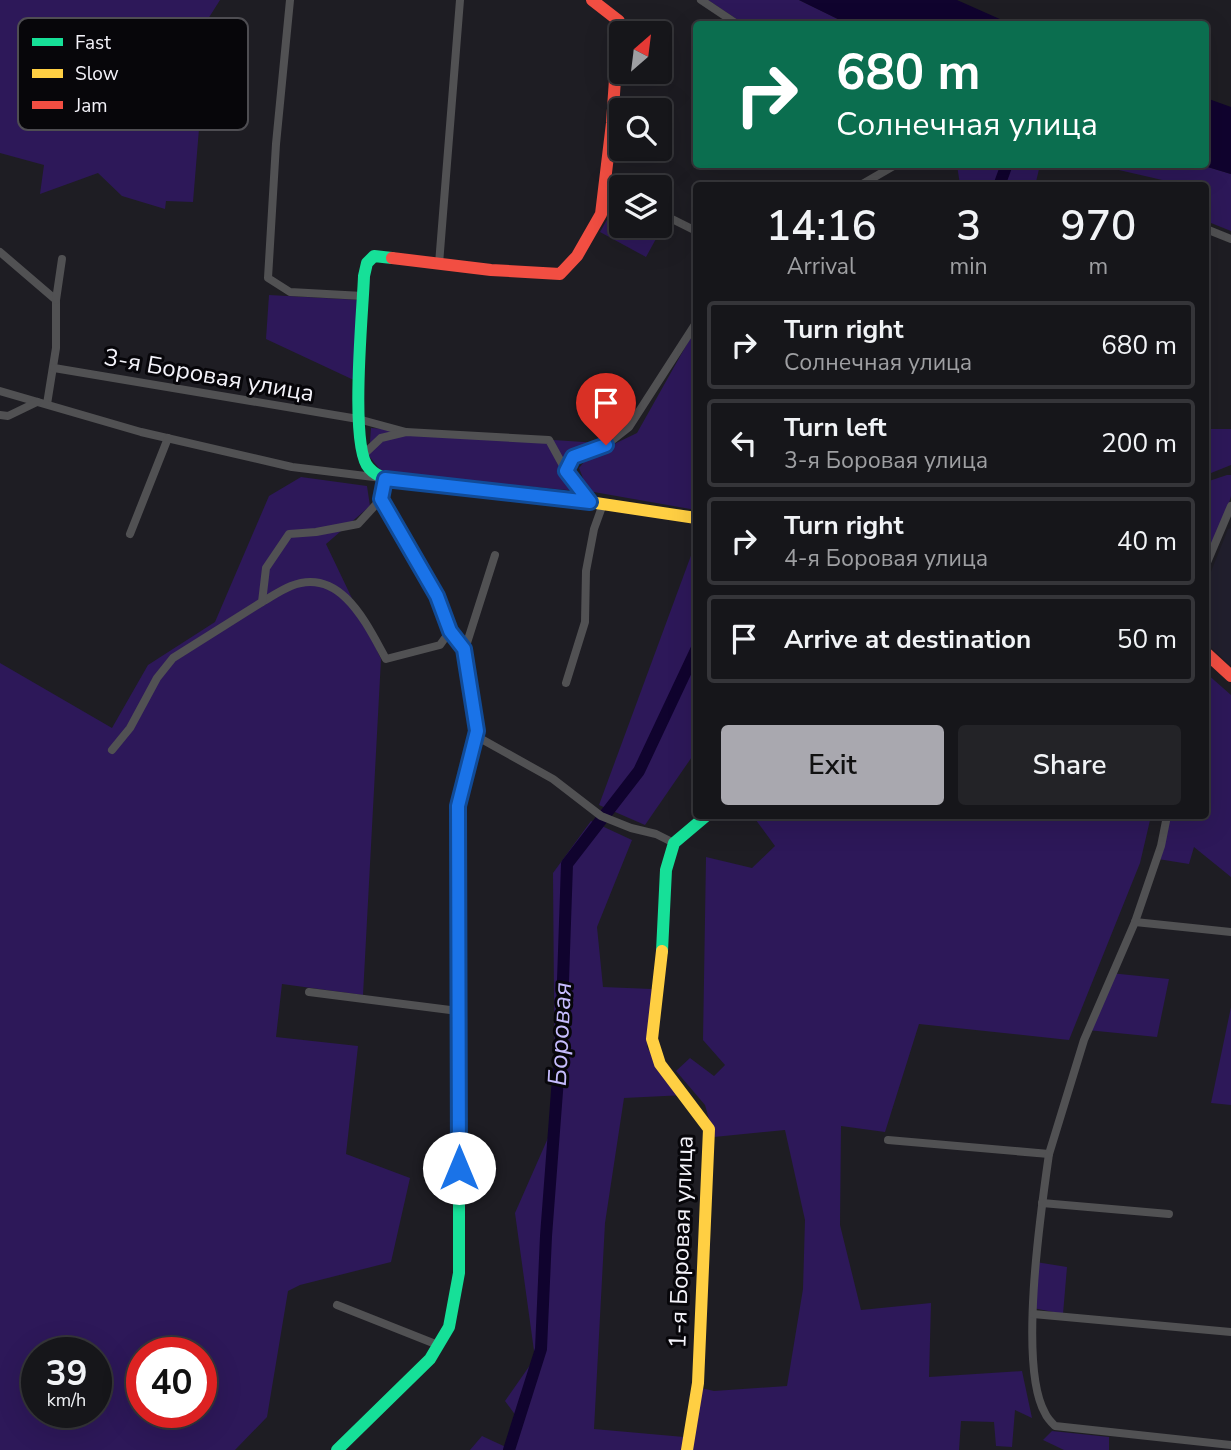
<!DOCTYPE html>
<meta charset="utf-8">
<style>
body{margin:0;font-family:"Nunito Sans",sans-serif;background:#232327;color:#f1f3f6;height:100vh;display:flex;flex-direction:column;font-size:26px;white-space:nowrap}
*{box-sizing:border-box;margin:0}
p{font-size:23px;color:#9e9fa2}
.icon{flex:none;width:38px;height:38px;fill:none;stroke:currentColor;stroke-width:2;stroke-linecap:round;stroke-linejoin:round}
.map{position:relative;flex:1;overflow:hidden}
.panel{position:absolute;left:693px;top:182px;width:516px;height:637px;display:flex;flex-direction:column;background:#16161a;border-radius:7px;box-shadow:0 7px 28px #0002,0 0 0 2px #353539}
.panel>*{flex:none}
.hud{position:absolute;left:693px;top:21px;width:516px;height:147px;border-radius:7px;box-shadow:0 7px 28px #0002,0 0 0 2px #353539;background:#0b6e4f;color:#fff;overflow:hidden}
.needle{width:46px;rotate:28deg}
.buttons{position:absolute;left:609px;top:21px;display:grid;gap:14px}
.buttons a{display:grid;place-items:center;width:63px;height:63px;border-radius:7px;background:#16161a;box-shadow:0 7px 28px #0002,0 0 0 2px #353539;font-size:35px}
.speed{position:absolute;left:21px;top:1337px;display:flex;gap:14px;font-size:35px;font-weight:700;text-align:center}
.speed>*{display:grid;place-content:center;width:91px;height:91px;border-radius:50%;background:#16161a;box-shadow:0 7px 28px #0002,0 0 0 2px #353539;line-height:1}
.speed small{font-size:18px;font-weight:400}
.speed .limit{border:10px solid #d22;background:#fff;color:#111}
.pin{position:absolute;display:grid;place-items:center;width:60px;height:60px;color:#fff;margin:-72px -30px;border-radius:50% 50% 50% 0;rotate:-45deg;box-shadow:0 0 7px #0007}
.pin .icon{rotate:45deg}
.me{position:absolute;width:77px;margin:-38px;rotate:0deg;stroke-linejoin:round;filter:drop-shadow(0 0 5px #0008)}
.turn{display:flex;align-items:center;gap:24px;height:147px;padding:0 28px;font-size:32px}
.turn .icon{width:91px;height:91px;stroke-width:2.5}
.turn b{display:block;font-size:49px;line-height:60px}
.eta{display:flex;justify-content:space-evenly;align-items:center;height:119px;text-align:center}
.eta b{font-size:42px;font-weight:600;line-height:49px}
.action{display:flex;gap:14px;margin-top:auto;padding:14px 28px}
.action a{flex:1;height:80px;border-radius:7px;background:#a9a8af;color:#111;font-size:28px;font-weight:600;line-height:80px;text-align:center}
.action a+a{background:#232327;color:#f1f3f6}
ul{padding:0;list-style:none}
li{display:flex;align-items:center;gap:21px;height:88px;margin:0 14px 10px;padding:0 14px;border:4px solid #353539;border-radius:7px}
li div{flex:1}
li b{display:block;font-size:26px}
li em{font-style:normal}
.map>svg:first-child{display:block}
.built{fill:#211f2d}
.green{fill:#2d1859;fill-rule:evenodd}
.water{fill:#10032e}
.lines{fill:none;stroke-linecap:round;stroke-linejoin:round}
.river{stroke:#10032e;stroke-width:12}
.street{stroke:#515153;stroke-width:8}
.fast{stroke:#16e098;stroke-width:12}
.slow{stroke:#ffcf43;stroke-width:12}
.jam{stroke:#f24e42;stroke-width:12}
.route-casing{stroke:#114b97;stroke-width:18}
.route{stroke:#1a73e8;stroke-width:12}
.labels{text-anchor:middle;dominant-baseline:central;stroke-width:6;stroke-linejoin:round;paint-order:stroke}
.street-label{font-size:24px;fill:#f4f3fa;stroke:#07060a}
.water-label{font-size:26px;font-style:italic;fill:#c6bcfd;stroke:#07060a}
.key{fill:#07060a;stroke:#4e4d52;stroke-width:2}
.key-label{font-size:19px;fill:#f4f3fa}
</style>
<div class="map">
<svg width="1231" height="1450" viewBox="0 0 1231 1450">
<rect width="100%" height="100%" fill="#1e1d23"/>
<path class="built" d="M1231,528V664L1230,665L1206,643V584L1228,529Z"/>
<g class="green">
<path d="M0,0H220L208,19L193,202L166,201L165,209L122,196L98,173L40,194L44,165L0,153Z"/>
<path d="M708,0H799L848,24H744Z"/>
<path d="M957,165V164L1040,165L1035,186L960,185Z"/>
<path d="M1097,165H1201L1231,174V231L1206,221V186L1184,185Z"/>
<path d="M620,197L621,226H660V213L668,217L646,257L600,232Z"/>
<path d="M269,295L360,300L358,382L266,339Z"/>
<path d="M696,328V510L588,491L579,468L589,456L637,433Z"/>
<path d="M371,428L599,443L572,460L578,491L383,473L369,456Z"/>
<path d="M1206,429H1231V465L1206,475Z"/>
<path d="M1227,475H1231V496L1227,510L1206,560V482Z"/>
<path d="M301,477L367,486L370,506L326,544L381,659L363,995L282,984L276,1037L358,1046L346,1154L410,1178L391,1262L300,1285L288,1291L267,1417L235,1450H0V663L112,728L148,665L215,622L269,496ZM37,1353H96V1412H37ZM142,1353H201V1412H142Z"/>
<path d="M696,542V751L645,825L599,805Z"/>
<path d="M1206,673L1231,695V877L1194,847L1189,864L1158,859L1166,816H1206Z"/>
<path d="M753,816H1151L1140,863L1069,1040L919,1024L885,1132L841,1126L840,1225L861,1310L931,1303L929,1377L1022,1371L1032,1418L1015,1410L1012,1447L996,1446L994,1422L961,1421L959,1450H470L482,1436L508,1448L519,1420L505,1401L535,1358L515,1213L555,1122L553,873L591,821L632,840L597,927L603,987L652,989L647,1047L668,1079L685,1095L624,1098L605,1223L594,1429L684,1437L701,1388L714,1391L787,1386L803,1289L805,1220L785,1130L714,1137L705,1105L676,1071L690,1058L714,1076L725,1065L703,1040L706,857L752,868L775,846Z"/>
<path d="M1110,973L1169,979L1157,1037L1087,1030Z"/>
<path d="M1231,1007V1105L1211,1103Z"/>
<path d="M1036,1262L1067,1267L1063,1314L1033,1308Z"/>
<path d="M1052,1431L1109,1437V1450H1064L1043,1440Z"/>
</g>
<g class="water">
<path d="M799,0H957L1011,24H848Z"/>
<path d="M1206,98L1231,107V174L1201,165L1206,164Z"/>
</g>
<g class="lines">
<g class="river">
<path d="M999,186L1007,164"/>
<path d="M509,1450L541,1349L546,1236L561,1039L567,864L639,771L696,650"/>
</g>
<g class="street">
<path d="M290,0L276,144L268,278L290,292L363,296"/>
<path d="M701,0L737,24"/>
<path d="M859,186L897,164"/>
<path d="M660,213L696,231"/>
<path d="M1206,229L1231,239"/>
<path d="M0,252L56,300V348L47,404"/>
<path d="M439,264L460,0"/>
<path d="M56,300L62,259"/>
<path d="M54,368L358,419L406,432"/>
<path d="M0,391L141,432L292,467L382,478"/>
<path d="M0,415L8,416L37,402"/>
<path d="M362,456L381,438L406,432L549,440L566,471L590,502"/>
<path d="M566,471L573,457L606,445L629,427L696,323"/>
<path d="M130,534L168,438"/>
<path d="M1206,565L1231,506"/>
<path d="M262,602C271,597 281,590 291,586C341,566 367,625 386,659L440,645L450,631"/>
<path d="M465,649L495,555"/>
<path d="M566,683L585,622L586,571L594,529L603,504"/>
<path d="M476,736L553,779L601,816L631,828L656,834L674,843"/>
<path d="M112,750L130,728L157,678L173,658L262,602L266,568L289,534L316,532L358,524L381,499"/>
<path d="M1135,922L1231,932"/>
<path d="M309,992L458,1011"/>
<path d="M888,1140L1049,1154L1084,1040L1135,922L1161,846L1167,816"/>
<path d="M1049,1154C1041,1210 1018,1366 1045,1413C1047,1418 1051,1422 1055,1426L1231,1445"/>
<path d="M1042,1203L1169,1214"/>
<path d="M337,1305L438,1345"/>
<path d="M1033,1314L1231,1332"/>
</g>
<g class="fast">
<path d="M392,258L374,256L367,263L364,276C363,309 349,448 369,468C378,478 390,480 403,481"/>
<path d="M385,479L381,499L437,596L450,631L465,649L471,692"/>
<path d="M662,951L666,870L674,843L706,816"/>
<path d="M337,1450L430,1359L449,1327L459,1273V1123"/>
</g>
<g class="slow">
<path d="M403,481L589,502L696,518"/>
<path d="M662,951L652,1039L660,1064L709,1129L698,1383L687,1450"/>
</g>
<g class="jam">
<path d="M392,258L491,270L560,274L577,256L601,214L612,123L619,21L592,0"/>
<path d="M1206,653L1231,676"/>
<path d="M459,1123L458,806L477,731L471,692"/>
</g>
</g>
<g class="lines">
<defs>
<path id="route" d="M459,1168L458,806L477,731L464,649L450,631L437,596L381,499L385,479L590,502L566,471L573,457L606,445"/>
</defs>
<use href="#route" class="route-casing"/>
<use href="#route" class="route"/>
</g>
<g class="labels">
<g class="street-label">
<text transform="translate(209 375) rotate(10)">3-я Боровая улица</text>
<text transform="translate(681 1242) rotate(-88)">1-я Боровая улица</text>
</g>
<g class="water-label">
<text transform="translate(560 1034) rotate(-87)">Боровая</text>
</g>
</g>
<rect x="18" y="18" width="230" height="112" rx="10" class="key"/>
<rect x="32" y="38" width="31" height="8" fill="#16e098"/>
<rect x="32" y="69" width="31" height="9" fill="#ffcf43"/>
<rect x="32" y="101" width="31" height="8" fill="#f24e42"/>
<g class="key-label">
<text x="75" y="49">Fast</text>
<text x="75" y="80">Slow</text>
<text x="75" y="112">Jam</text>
</g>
</svg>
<div class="buttons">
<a><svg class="needle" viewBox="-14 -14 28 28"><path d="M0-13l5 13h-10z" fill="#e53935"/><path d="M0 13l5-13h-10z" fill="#9e9fa2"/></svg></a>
<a><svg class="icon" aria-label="search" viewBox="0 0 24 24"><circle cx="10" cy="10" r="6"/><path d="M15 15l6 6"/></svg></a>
<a><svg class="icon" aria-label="layers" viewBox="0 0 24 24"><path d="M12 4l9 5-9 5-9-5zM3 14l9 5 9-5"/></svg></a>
</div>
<div class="speed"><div>39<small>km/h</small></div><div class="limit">40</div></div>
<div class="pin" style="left:606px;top:445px;background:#d93025"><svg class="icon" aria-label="arrive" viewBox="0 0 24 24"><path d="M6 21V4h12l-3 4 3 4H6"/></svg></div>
<svg class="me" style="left:459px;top:1168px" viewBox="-20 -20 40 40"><circle r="19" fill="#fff"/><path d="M0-13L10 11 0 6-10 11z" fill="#1a73e8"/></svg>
<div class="hud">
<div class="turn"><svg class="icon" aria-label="right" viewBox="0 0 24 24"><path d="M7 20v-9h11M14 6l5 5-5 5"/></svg><div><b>680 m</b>Солнечная улица</div></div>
</div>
<section class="panel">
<div class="eta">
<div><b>14:16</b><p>Arrival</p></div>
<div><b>3</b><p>min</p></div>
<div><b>970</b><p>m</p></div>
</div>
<ul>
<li><svg class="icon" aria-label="right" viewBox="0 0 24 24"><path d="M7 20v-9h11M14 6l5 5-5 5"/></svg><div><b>Turn right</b><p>Солнечная улица</p></div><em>680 m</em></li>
<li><svg class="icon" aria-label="left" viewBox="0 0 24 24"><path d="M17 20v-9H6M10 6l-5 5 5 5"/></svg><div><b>Turn left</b><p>3-я Боровая улица</p></div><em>200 m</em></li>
<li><svg class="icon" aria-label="right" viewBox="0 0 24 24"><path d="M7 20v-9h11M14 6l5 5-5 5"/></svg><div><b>Turn right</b><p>4-я Боровая улица</p></div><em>40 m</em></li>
<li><svg class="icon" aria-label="arrive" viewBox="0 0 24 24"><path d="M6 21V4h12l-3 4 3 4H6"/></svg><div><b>Arrive at destination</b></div><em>50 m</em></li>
</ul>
<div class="action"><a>Exit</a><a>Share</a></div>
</section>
</div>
